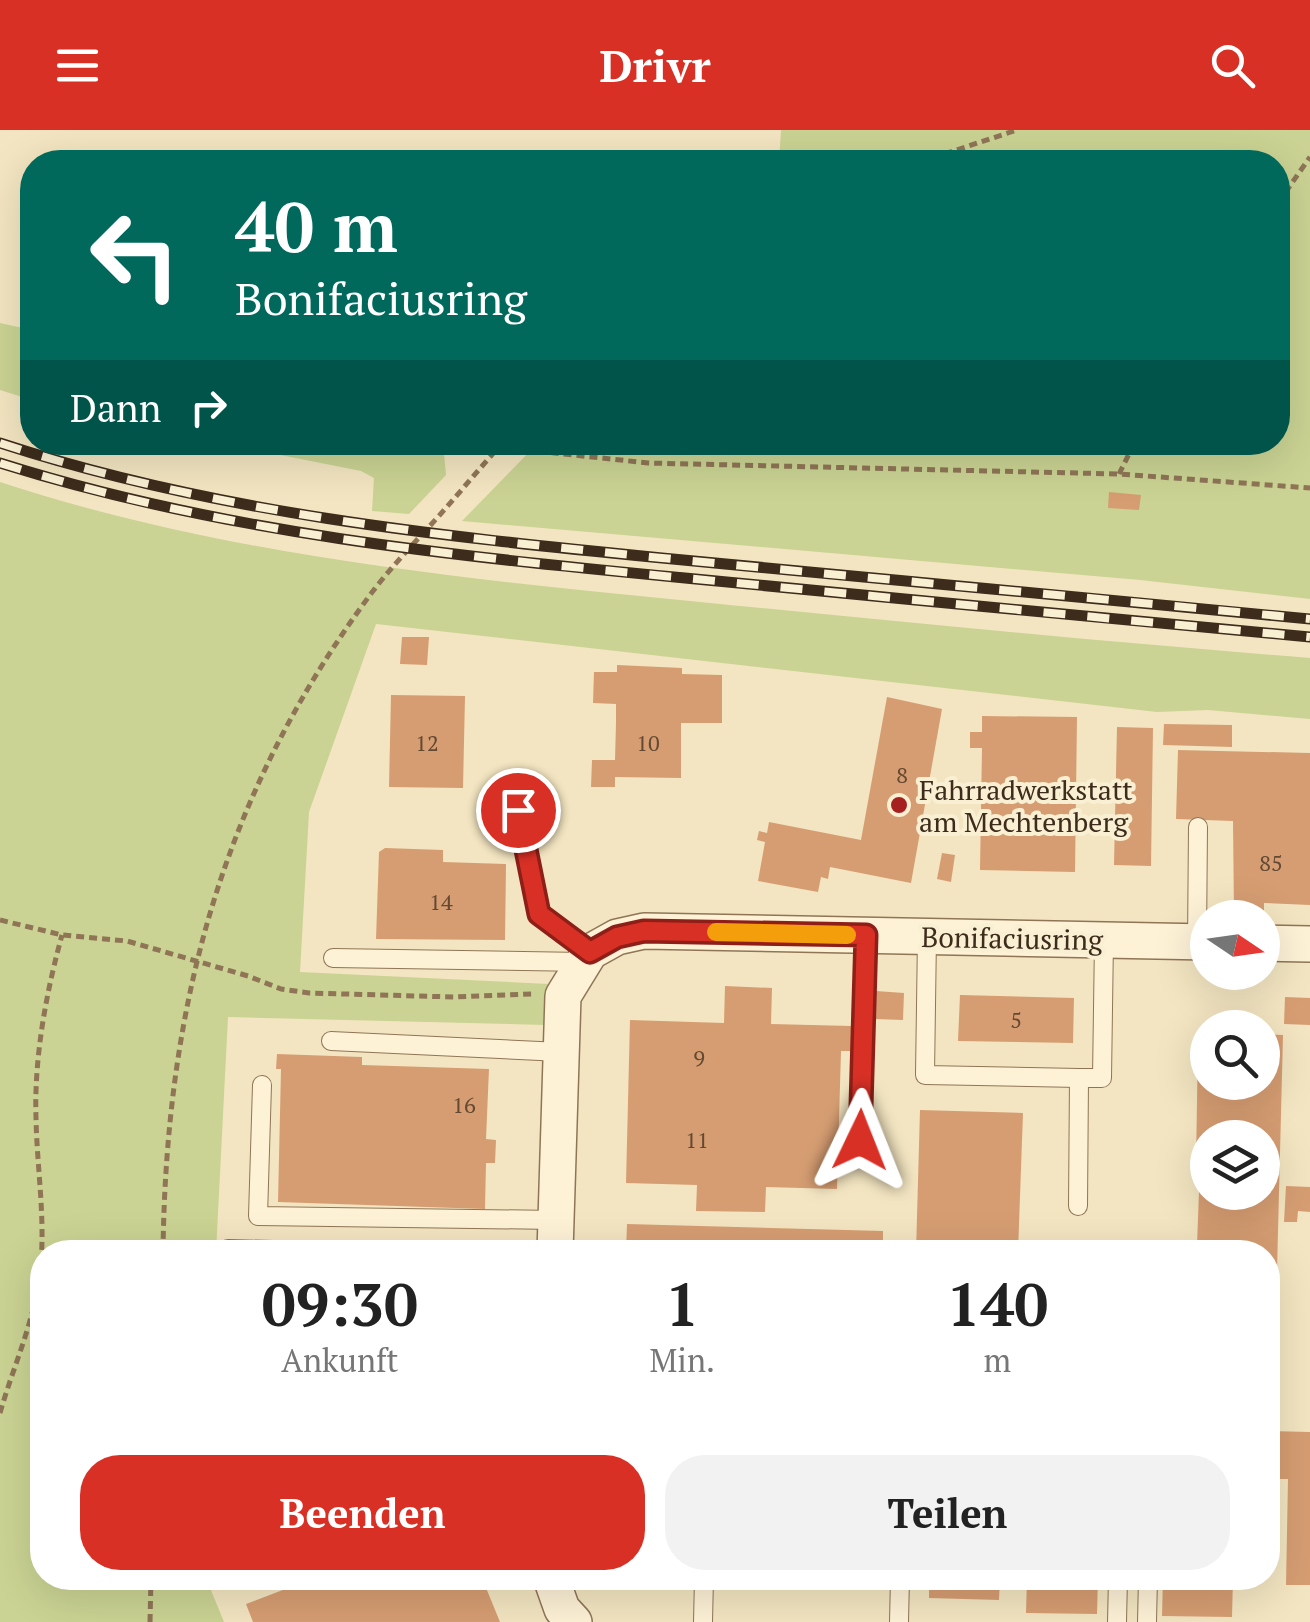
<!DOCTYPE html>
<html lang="de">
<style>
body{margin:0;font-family:"PT Serif",serif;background:#f2f2f2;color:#222;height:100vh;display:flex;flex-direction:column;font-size:38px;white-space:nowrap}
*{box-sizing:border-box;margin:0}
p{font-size:32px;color:#767676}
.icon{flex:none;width:55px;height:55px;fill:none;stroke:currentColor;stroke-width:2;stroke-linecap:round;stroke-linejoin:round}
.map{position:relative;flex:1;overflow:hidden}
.panel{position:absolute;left:30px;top:1110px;width:1250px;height:350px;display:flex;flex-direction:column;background:#fff;border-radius:40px;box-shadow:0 10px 40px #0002}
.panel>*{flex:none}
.top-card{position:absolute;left:20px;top:20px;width:1270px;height:305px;border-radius:40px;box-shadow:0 10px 40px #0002;background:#00695c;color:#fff;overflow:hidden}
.needle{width:65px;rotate:103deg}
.controls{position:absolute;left:1190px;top:770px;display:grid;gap:20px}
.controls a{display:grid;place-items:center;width:90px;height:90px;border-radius:50%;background:#fff;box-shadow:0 10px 40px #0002;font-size:50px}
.pin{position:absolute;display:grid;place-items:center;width:85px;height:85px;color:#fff;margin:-42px;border:5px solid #fff;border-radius:50%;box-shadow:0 2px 10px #0007}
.me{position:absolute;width:110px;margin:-55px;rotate:2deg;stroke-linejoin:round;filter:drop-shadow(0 0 8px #0008)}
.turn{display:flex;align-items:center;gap:35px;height:210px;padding:0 50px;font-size:45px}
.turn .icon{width:130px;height:130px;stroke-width:2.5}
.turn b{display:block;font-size:70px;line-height:85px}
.then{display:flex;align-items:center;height:95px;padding:0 50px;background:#0003;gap:20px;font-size:38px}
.eta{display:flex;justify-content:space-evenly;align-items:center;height:170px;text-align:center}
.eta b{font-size:60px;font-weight:800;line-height:70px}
.cta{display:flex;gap:20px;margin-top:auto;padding:20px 50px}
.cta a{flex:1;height:115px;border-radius:40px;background:#d93025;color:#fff;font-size:40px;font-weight:800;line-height:115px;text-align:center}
.cta a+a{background:#f2f2f2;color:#222}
header{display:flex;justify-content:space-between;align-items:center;height:130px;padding:0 50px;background:#d93025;color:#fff;font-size:45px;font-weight:800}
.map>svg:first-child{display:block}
.green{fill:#cad393}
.building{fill:#d69d72;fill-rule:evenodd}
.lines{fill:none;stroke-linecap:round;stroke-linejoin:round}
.service-casing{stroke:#8f7556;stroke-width:20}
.minor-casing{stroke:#8f7556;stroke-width:38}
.path{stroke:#8f7556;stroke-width:5;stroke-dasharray:8 5;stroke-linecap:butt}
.service{stroke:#fdf1d6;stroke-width:18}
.minor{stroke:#fdf1d6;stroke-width:35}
.rail-casing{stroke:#3d2c1c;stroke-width:11}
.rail{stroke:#f9efd2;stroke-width:8;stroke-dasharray:22;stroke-linecap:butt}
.route-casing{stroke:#8d1f18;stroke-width:25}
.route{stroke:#d93025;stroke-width:18}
.slow{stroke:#f59e0b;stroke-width:18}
.poi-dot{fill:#a5201f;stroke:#f9efd2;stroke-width:4}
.labels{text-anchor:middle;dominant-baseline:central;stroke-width:8;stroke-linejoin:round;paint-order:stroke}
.number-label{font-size:22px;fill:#634832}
.poi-label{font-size:28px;fill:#3d2c1c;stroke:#f9efd2;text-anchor:start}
.street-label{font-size:28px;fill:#3d2c1c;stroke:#f9efd2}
</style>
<header><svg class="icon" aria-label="menu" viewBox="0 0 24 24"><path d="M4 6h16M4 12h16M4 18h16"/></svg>Drivr<svg class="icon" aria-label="search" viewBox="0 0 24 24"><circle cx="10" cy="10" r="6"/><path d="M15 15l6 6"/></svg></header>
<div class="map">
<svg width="1310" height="1492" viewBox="0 0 1310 1492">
<rect width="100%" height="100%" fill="#f3e5c1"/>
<g class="green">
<path d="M781,0H1310V469L1140,450L462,391L538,313L1278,312V32H779Z"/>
<path d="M0,193L32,200V270L0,260Z"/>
<path d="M220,313H443L446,345L409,384L372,381L374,348L361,341Z"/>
<path d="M0,352C225,426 465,449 700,472C903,492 1106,512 1310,528V589L1208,580L1157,582L376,494L309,682L300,842L549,854L546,895L228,887L216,1122H42V1448H206L224,1492H0Z"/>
</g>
<g class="building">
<path d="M1109,362L1141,365L1139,380L1108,378Z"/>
<path d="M402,507H429L427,535L400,534Z"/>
<path d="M617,535L682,538V544L722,545V593H681V648L615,647V657H591L592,630H615L616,593V574L593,573L594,542H617Z"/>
<path d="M391,565L465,566L463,658L389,657Z"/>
<path d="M887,567L942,579L911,753L830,737L828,749L821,747L818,762L758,751L765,712L757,710L759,701L767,703L769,692L861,710Z"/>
<path d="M982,586L1077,587L1075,742L980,740L982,618H970V602H982Z"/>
<path d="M1164,594L1232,595V617L1163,615Z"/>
<path d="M1117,597L1153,598L1151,736L1114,735Z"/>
<path d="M1178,620L1310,623V775L1264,773V786H1234L1233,691L1176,689Z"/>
<path d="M385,718L443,720V732L506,734L505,810L376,809L379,722Z"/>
<path d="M942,723L955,725L951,752L937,749Z"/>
<path d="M725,856L772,858L771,894L851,896V921H841L837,1059L766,1057L765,1082L696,1081L697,1055L626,1053L630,890L724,893Z"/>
<path d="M876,861L904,863L903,890L875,889Z"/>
<path d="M960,865L1074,868L1073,913L958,911Z"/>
<path d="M1285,867L1310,868V895L1284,894Z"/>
<path d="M1262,904L1283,905L1275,1220H1268V1122H1215V1116L1197,1115L1200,1035H1196L1198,907H1208V952H1262ZM1208,1008H1262V1062H1208Z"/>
<path d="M277,924L362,927V935L489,939L486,1009L496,1010L495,1033H486L485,1079L278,1072L281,939H276Z"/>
<path d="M920,980L1023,983L1018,1122H916Z"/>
<path d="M1286,1056L1310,1057V1082L1298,1081L1297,1092H1284Z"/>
<path d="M627,1094L883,1101V1115H893V1122H626Z"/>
<path d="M1268,1301L1310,1302V1455H1286L1288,1349H1268Z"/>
<path d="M314,1448H482L500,1492H253L246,1474Z"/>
<path d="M929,1448H1000L999,1470L929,1468Z"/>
<path d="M1027,1448H1098L1097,1484L1026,1483Z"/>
<path d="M1163,1448H1233L1232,1487L1162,1486Z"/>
</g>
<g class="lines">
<defs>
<g id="service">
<path d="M518,680L539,783L590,822"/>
<path d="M927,806L925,945L1079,948H1102L1104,810"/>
<path d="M1197,812L1198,697"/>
<path d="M333,828L584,832"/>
<path d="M331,911L561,922"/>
<path d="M262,955L258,1086L555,1090"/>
<path d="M860,1010L866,805"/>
<path d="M1078,1076L1079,948"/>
<path d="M228,1122V1119L353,1122"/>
<path d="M703,1492L704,1448"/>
<path d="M899,1492L900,1448"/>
<path d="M1117,1492L1118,1448"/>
<path d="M1147,1492L1148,1448"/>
</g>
<g id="minor">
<path d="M1262,813L1310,814"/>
<path d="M555,1122L563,866L590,822L617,807L644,801L1208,812"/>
<path d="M551,1448L562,1479L574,1492"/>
</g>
</defs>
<use href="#service" class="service-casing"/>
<use href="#minor" class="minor-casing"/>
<g class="path">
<path d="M920,32L1017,0"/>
<path d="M1278,73L1310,27"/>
<path d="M499,317L648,333L1119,344L1310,358"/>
<path d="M1119,344L1135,312"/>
<path d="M0,790L62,805L127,811L248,846L281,859L309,863L454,867L532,864"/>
<path d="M163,1122C166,874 223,662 373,461C393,435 416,411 438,387C460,362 481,337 503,312"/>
<path d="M0,1283C13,1237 35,1190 40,1142C46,1091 37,1040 36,988C34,928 46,863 62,805"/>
<path d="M150,1492L151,1448"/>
</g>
<use href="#service" class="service"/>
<use href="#minor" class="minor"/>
<defs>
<g id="rail">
<path d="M0,313C214,383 439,406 662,428C878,449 1094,468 1310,489"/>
<path d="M0,333C222,403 454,426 685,448C893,468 1102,488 1310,507"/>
</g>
</defs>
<use href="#rail" class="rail-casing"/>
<use href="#rail" class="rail"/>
</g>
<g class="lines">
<defs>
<path id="route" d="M518,680L539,784L590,822L617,807L644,801L866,805L860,1010"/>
</defs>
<use href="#route" class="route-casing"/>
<use href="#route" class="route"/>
<path class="slow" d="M716,802L847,805"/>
</g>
<circle class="poi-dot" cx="899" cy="675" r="10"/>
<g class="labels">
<g class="number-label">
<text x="427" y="612">12</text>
<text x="648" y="612">10</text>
<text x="902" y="644">8</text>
<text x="1271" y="732">85</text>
<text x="441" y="771">14</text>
<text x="1016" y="889">5</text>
<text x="699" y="927">9</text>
<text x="464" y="974">16</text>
<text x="697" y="1009">11</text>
</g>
<g class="poi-label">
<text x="919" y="659">Fahrradwerkstatt<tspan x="919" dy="32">am Mechtenberg</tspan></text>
</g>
<g class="street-label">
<text transform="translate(1012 808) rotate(1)">Bonifaciusring</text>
</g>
</g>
</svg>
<div class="controls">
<a><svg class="needle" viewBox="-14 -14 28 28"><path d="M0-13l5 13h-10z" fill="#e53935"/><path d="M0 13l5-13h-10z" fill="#767676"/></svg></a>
<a><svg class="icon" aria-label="search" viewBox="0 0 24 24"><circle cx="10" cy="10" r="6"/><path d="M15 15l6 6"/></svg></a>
<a><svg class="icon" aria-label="layers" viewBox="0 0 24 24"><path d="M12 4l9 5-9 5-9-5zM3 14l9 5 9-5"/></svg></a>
</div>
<div class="pin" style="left:518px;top:680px;background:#d93025"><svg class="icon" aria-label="arrive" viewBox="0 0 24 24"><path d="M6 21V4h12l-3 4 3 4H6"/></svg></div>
<svg class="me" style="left:860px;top:1010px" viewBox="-20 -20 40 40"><path d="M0-17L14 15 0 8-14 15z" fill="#d93025" stroke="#fff" stroke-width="4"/></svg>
<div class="top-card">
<div class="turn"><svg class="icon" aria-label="left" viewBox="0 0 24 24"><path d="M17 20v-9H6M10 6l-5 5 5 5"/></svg><div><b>40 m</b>Bonifaciusring</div></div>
<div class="then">Dann<svg class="icon" aria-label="right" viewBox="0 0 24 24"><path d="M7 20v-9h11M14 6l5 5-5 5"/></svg></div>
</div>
<section class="panel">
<div class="eta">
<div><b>09:30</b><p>Ankunft</p></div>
<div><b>1</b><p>Min.</p></div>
<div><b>140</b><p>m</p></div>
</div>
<div class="cta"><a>Beenden</a><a>Teilen</a></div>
</section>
</div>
